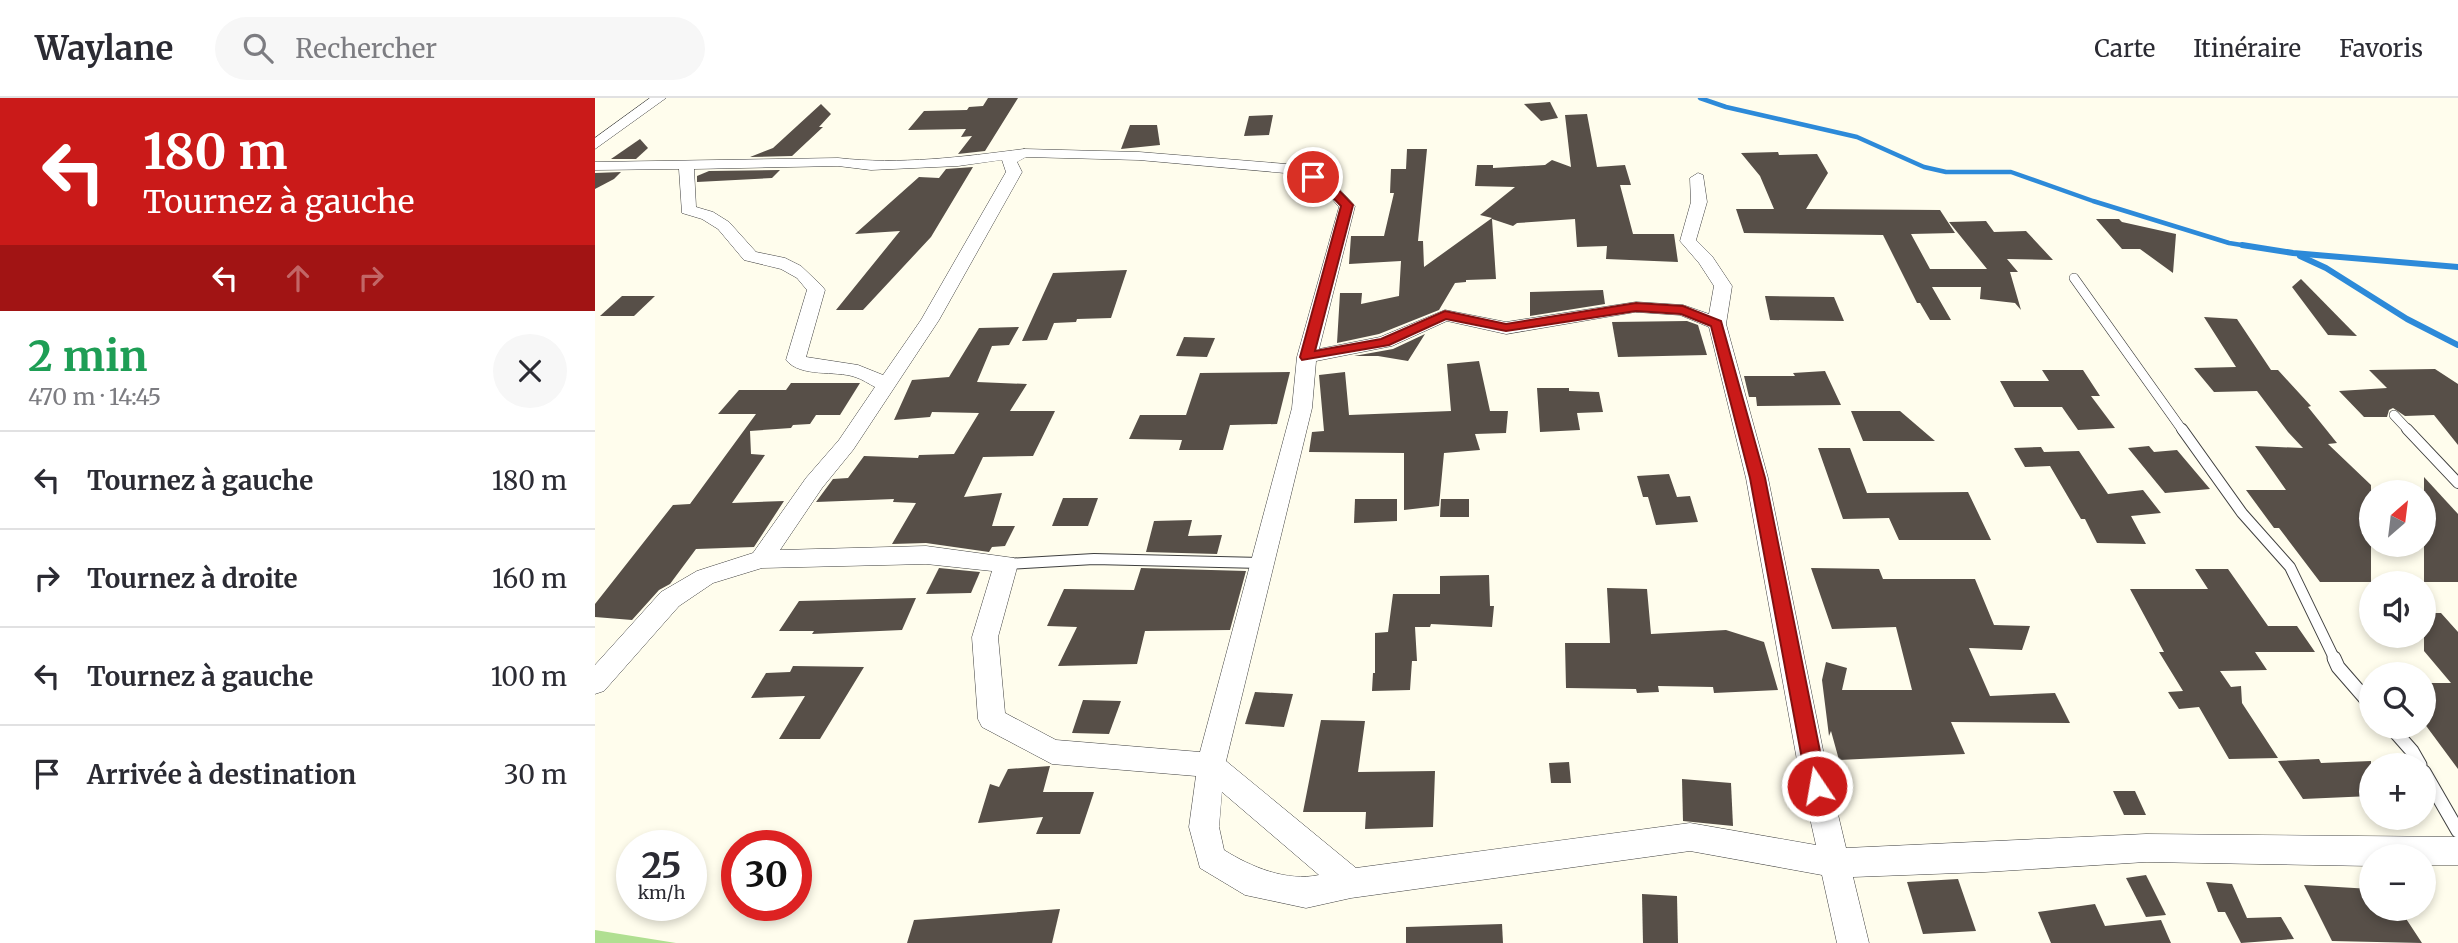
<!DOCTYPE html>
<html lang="fr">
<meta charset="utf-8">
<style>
body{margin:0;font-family:Merriweather,serif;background:#f7f7f7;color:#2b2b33;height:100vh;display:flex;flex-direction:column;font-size:26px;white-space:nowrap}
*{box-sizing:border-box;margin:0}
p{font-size:23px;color:#7c7c81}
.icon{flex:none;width:38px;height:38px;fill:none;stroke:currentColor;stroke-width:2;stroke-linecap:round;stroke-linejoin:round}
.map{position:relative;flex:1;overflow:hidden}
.side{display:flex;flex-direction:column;background:#fff;width:595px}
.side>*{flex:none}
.hud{background:#ca1a19;color:#fff;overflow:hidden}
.needle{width:46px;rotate:28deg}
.tools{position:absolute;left:1764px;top:382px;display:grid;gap:14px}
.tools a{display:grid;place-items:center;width:77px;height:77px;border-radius:50%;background:#fff;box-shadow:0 4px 10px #0003;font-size:35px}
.speed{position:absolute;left:21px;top:732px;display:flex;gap:14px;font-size:35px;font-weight:700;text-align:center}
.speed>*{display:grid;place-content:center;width:91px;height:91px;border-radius:50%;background:#fff;box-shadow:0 4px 10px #0003;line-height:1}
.speed small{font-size:18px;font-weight:400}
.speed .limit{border:10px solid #d22;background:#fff;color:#111}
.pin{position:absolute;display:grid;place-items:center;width:60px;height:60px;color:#fff;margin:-30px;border:4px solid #fff;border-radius:50%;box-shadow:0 2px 7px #0007}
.me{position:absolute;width:77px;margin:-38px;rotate:348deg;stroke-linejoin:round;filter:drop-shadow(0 0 5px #0008)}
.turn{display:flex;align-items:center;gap:24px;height:147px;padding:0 28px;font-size:32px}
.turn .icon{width:91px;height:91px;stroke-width:2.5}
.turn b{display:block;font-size:49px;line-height:60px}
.lanes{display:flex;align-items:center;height:66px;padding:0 28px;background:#0003;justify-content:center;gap:35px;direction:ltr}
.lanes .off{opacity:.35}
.round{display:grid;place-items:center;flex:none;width:74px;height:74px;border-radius:37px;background:#f7f7f7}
.head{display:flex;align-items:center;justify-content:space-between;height:119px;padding:0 28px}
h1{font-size:42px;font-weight:700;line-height:52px;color:#1e9e55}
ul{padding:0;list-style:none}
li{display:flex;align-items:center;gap:21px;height:98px;padding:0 28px;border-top:2px solid #e1e1e2}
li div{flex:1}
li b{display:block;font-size:26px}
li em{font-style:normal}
header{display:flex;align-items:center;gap:42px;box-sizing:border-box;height:98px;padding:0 35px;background:#fff;border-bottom:2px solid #e1e1e2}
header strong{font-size:33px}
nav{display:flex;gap:38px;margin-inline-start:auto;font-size:24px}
.search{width:490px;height:63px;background:#f7f7f7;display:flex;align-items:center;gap:18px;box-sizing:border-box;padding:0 24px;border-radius:38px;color:#7c7c81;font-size:26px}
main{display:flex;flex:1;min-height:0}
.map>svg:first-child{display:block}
.forest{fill:#b0df91}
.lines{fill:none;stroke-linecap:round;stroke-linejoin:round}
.stream-far1{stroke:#2d8ad9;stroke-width:4.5}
.stream{stroke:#2d8ad9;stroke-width:6}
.building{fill:#574f48}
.lane-far2-casing{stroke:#404040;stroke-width:10}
.lane-far1-casing{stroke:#404040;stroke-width:12}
.lane-casing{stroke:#404040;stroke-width:15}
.street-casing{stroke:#404040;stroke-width:1}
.lane-far2{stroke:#fff;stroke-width:9}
.lane-far1{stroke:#fff;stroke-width:10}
.lane{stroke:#fff;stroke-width:13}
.street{fill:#fff;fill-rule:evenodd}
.route{fill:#ca1a19;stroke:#831110;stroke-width:2}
</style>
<header>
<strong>Waylane</strong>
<div class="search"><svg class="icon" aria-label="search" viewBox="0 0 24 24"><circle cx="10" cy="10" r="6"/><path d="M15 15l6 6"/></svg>Rechercher</div>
<nav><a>Carte</a><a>Itinéraire</a><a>Favoris</a></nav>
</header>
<main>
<section class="side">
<div class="hud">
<div class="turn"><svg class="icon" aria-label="left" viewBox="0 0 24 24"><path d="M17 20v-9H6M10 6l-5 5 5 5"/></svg><div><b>180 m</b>Tournez à gauche</div></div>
<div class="lanes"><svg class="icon" aria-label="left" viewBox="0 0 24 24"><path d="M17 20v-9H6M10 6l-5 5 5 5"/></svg><svg class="icon off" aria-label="ahead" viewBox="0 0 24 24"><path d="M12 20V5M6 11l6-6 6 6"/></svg><svg class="icon off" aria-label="right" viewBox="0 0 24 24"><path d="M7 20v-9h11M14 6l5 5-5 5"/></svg></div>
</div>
<div class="head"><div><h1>2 min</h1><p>470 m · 14:45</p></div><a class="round"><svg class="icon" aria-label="close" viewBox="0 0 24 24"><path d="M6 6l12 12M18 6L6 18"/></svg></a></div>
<ul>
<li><svg class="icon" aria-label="left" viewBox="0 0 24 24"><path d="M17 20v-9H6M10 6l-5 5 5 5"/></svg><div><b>Tournez à gauche</b></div><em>180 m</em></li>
<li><svg class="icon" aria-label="right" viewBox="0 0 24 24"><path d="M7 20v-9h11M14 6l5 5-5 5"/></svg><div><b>Tournez à droite</b></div><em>160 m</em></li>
<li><svg class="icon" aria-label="left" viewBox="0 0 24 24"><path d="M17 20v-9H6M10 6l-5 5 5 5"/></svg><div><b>Tournez à gauche</b></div><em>100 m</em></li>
<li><svg class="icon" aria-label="arrive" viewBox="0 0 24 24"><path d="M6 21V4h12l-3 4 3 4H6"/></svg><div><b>Arrivée à destination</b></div><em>30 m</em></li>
</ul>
</section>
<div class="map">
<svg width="1863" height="845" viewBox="0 0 1863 845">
<rect width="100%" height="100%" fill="#fffded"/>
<path class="forest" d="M0,832L81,845H0Z"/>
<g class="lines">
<path class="stream-far1" d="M1105,0L1131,9L1262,39L1329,69L1351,74H1416L1498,103L1634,145L1659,149"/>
<g class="stream">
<path d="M1647,147L1698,155L1863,169"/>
<path d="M1705,158L1731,170L1812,221L1863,247"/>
</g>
</g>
<g class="building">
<path d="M393,0H423L390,53L363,56L377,38L366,39L371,31L313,32L329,13L372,12L374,9L388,8Z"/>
<path d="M955,4L963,20L946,23L929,6Z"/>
<path d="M226,6L236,16L224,29H228L197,58L155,59L178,50Z"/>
<path d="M992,16L1002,69L1030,67L1036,87H1025L1038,136H1079L1083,164L1011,161L1012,148L982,149L980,121L922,125L918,128L897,121L901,181L871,182V184L860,185L844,212L784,236L742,245L745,195H767L766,206L804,198L806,163L754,166L756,138H789L799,95H795L796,71H811L812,51H832L823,143H828L829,169L897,120L885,117L920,89L880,88L882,67H898V70L950,67L957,62L976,69L970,17Z"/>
<path d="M678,17L674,37L649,38L654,18Z"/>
<path d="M535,27H562L565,47L526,51Z"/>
<path d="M45,41L53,50L41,61H16Z"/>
<path d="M1183,54L1184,57L1222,56L1233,75L1211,111L1345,112L1360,135L1316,136L1335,171H1392L1354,124L1391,123L1399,134L1431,133L1458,162L1412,161L1423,174H1415L1426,212L1420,205L1385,201L1386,189H1337L1356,222H1335L1325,205H1322L1288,137L1149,135L1141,111H1179L1165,78L1146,55Z"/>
<path d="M378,69L336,139L268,212H241L305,133L260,136L324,79L344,80L351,71Z"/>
<path d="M185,72L177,80L102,84V78L114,73Z"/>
<path d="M26,74L19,81L0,91V75Z"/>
<path d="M1501,121H1524L1527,124L1581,136L1578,175L1545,151H1527Z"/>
<path d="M532,172L516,220L482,221L481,224L459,225L452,242L427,243L458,175Z"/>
<path d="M1706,181L1762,238L1733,237L1697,189Z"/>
<path d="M1008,192L1010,206L935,218V194Z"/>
<path d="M27,198H60L39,218H5Z"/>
<path d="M1170,198L1239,199L1249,223L1175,222Z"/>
<path d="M1609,219L1642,221L1676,272H1683L1716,308L1713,309L1742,345L1733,346L1776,387V484H1725L1684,430H1679L1651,392H1691L1660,348L1708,350L1693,334L1662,293L1619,294L1599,270L1641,269Z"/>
<path d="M1092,223L1103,227L1112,257L1023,259L1017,224Z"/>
<path d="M424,229L414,247L397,248L382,284L432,286L415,313H460L438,358L388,359L369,399L407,395L397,428H420L410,448L397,449L394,454L331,445L297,446L321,405L298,404L299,401L221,404L238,381L253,380L269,358L323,360L324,357L359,356L384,315L337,314L335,319L299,322L317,282L354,279L384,230Z"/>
<path d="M830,236L813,263L783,258H759L798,251Z"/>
<path d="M589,239L620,240L612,259L581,258Z"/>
<path d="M884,263L895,313H913L911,335L880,336L885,352L849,355L844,408L809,412V355L714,354L717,334L729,333L724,277L750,274L754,317L856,313L852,266Z"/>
<path d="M1840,271L1863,286V347L1839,317L1810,318L1798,310L1794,312L1792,319H1769L1744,293L1792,290L1774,272Z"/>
<path d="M1447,272H1488L1505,298H1496L1520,330L1483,332L1467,309H1419L1405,283H1454Z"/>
<path d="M1230,273L1246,307L1162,308L1161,299H1154L1149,278H1200L1198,275Z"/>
<path d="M695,274L682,326L635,327L628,352H584L587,342L534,341L545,317H591L605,275Z"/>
<path d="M196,285H265L245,317H221L215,326L198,327L196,330L155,333L156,356L170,357L137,405L189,403L159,449L101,451L75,486L64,492L37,522L0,519V506L78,407L95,406L161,316H123L144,292H191Z"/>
<path d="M942,290H974V293L1004,294L1008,314L982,315L985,332L945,334Z"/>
<path d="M1256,313H1305L1340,343H1268Z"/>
<path d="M1554,348L1559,354L1582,352L1615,391L1570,395L1533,350Z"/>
<path d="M1446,349L1449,354L1484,353L1513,396L1548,392L1566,415L1536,418L1551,446L1502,445L1490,421H1486L1455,368L1430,369L1419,350Z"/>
<path d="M1223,350H1255L1272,395L1373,394L1396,442H1304L1294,420L1248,421Z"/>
<path d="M1074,376L1082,399L1095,398L1103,424L1061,427L1053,399H1048L1042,378Z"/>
<path d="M1829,379L1863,416V484H1829Z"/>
<path d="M468,400H503L493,428H457Z"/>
<path d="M760,401H802V423L759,425Z"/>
<path d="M846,401H874V419H845Z"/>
<path d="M597,422L593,438L627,437L622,456L551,454L559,423Z"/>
<path d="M344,470L385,474L376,495L331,496Z"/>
<path d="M546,470L651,473L635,532L550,533L542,566L463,568L482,529L452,528L469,491L539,492Z"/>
<path d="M1216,470L1284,471L1288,481H1380L1399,527L1435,528L1427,552L1374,550L1395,598L1460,595L1475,625L1356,624L1370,656L1244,662L1236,633L1234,638L1227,582L1231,564L1252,570L1247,592H1317L1301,529L1237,531Z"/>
<path d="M1600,471H1633L1673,528H1702L1720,554H1660L1672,572L1625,573L1636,589L1646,588L1647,605L1683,660L1634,661L1604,609L1584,611L1573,594L1588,593L1564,554H1569L1535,491H1613Z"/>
<path d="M894,477L895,508H899L897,529L836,526L835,529H820L822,563H817L815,592L777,593L778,575H780V535L793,534L798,496H845V478Z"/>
<path d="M1012,490L1052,491L1056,536L1131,532L1169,544L1183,592L1119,595L1118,589L1063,588L1064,594L1042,595L1041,591L971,590L970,545H1015Z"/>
<path d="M321,500L307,532L217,536L219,533H184L204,503Z"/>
<path d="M1829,515H1846L1863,534V671L1829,625V585H1856L1829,553Z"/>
<path d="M198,568L269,569L225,641H184L210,598L156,600L171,575L195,574Z"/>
<path d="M660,594L698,596L689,629L650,626Z"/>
<path d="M488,602L526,603L514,636L477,635Z"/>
<path d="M726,622L770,623L763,674L840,673L838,729L770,731L771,714H708Z"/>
<path d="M1724,661L1726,665L1776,663V698L1708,701L1683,663Z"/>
<path d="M974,664L976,685H956L954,665Z"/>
<path d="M455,668L448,694H499L485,736H441L448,719L383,725L395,686L404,689L413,671Z"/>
<path d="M1087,681L1136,685L1138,728L1088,723Z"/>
<path d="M1518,693H1540L1551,717H1529Z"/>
<path d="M1551,777L1571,817L1551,819L1531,780Z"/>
<path d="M1363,781L1381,833L1328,836L1312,784Z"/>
<path d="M1611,784L1637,786L1652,820L1686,819L1699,841L1646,845L1630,814H1623Z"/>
<path d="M1709,787L1776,791V810H1804L1827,845L1737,843Z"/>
<path d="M1047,796L1082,798L1083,845H1048Z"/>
<path d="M1500,806L1510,828L1566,822L1576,845H1456L1443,814Z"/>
<path d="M465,811L457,845H312L319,822Z"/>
<path d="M907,826L908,845H811V829Z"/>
</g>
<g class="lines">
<defs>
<g id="lane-far2">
<path d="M1479,180L1588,333"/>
<path d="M1799,317L1814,333"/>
</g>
<g id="lane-far1">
<path d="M1587,331L1647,415L1695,469L1740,562"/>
<path d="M1812,331L1863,385"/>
<path d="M411,466L499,461L666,465"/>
</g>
<g id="lane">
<path d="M1739,560L1743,569L1776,607"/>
<path d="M1795,628L1817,653L1825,667"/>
<path d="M1829,674L1863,733"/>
</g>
<g id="street">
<path d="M55,0H71L0,51V40Z"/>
<path d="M429,51L544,54L704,67L736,82L760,108L724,251L785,239L850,212L911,224L1041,204L1088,207L1114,216L1119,188L1104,165L1085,143L1096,104L1095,80L1103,75L1108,77L1112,104L1101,142L1117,158L1137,188L1131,226L1173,380L1230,662L1251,750L1551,736L1863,739V767H1829V758H1776V768L1551,764L1390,774L1258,779L1274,845H1242L1227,777L1095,753L756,800L711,810L650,797L605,770L594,729L601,678L457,666L387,629L383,621L377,539L397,473L331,466L167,470L118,485L84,508L9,593L0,596V567L66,494L102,473L158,455L211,380L244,342L280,289C274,286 267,281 260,279C240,272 206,280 191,262L212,192L202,180L186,171L149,162L123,131L107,121L87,115L84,71L0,72V64L243,60C305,67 367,59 429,51ZM431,59L544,62L701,76L726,88L744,109L702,259L697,310L605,654L461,642L410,615L403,539L423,466L419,460L331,448L185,452L227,390L258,352L344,222L427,74L422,64ZM407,62L411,74L326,222L288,277L263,267L211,259L230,192L227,188L206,168L190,160L161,154L134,124L118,114L101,109L99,71L243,68L276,72L363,68ZM1041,214L1085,217L1114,229L1151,380L1202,662L1221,747L1095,725L761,770L631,663L717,310L721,263L797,248L852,223L911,236ZM627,694L724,777C692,784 656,769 629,752L624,729Z"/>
</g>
</defs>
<use href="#lane-far2" class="lane-far2-casing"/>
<use href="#lane-far1" class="lane-far1-casing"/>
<use href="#lane" class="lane-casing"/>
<use href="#street" class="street-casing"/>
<use href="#lane-far2" class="lane-far2"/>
<use href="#lane-far1" class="lane-far1"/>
<use href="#lane" class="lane"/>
<use href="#street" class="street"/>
</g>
<path class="route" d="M718,75L735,83L758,107L720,253L786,241L850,213L911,226L1041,205L1088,208L1126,223L1170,380L1232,688L1229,694L1222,697L1215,694L1212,688L1155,380L1116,228L1086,216L1041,213L911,233L851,221L794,247L707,262L705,259L746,108C735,96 724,88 713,79Z"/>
</svg>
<div class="tools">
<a><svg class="needle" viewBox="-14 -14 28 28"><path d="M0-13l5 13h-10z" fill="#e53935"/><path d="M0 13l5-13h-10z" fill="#7c7c81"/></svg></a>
<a><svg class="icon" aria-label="sound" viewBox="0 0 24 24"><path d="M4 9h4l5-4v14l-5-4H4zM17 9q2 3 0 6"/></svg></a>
<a><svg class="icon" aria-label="search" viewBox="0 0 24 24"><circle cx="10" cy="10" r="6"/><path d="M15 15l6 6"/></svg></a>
<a>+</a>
<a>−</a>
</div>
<div class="speed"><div>25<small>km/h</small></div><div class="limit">30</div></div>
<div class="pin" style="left:718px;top:79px;background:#d93025"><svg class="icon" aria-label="arrive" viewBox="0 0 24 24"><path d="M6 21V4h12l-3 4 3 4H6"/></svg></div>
<svg class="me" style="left:1222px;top:688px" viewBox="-20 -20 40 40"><circle r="17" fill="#ca1a19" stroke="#fff" stroke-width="3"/><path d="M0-11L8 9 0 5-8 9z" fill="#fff"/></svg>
</div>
</main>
